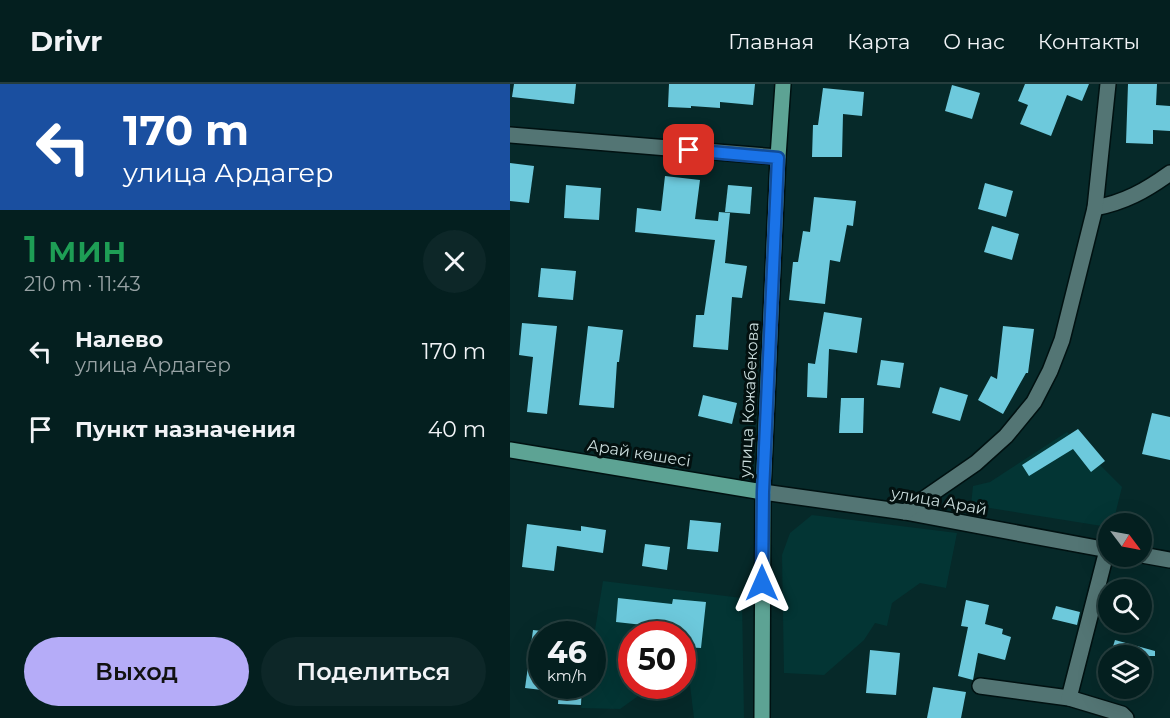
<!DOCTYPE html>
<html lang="ru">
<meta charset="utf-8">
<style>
body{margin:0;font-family:Montserrat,sans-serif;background:#0d2728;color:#f1f3f6;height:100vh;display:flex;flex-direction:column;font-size:22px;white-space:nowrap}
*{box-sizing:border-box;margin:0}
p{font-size:20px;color:#97a2a4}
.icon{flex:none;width:33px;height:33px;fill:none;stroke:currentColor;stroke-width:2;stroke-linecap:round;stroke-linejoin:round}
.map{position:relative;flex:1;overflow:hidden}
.side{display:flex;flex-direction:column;background:#041f1f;width:510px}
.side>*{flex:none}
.top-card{background:#1a4fa0;color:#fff;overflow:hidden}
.needle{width:39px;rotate:122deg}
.fabs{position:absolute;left:588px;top:429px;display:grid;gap:12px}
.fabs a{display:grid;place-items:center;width:54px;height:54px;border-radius:50%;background:#041f1f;box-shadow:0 6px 24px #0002,0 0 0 2px #253d3d;font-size:30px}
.speed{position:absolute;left:18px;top:537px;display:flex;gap:12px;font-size:30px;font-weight:700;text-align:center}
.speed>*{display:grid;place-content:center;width:78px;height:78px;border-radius:50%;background:#041f1f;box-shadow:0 6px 24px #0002,0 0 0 2px #253d3d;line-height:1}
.speed small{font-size:15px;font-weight:400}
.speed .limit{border:9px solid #d22;background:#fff;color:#111}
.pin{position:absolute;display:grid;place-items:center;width:51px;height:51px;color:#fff;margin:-26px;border-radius:12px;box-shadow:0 3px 9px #0006}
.me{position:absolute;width:66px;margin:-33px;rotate:0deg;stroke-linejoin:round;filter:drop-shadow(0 0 4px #0008)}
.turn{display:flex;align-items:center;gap:21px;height:126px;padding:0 24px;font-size:27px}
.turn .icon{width:78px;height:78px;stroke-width:2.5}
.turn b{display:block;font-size:42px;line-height:51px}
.round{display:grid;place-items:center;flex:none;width:63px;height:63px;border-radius:32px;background:#0d2728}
.summary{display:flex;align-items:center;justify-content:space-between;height:102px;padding:0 24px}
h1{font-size:36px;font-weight:600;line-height:45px;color:#1e9e55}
.primary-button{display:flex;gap:12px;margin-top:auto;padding:12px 24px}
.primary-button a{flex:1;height:69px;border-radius:36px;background:#b5acf8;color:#111;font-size:24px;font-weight:600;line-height:69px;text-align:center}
.primary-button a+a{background:#0d2728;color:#f1f3f6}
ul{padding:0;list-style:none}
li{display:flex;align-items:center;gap:18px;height:78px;padding:0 24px}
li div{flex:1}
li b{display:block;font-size:22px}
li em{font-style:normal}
header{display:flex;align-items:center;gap:36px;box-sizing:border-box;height:84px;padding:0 30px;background:#041f1f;border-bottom:2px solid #253d3d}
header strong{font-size:28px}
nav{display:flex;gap:33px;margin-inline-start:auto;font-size:21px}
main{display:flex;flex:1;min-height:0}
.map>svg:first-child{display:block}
.built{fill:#033534}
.building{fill:#6dc9dc}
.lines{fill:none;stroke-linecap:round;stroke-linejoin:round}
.minor-casing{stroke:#011;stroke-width:18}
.major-casing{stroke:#011;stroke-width:18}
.minor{stroke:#537574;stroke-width:15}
.major{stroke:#5da394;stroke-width:15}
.route-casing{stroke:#114b97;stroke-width:15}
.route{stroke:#1a73e8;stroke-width:10}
.labels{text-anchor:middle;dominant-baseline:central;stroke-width:6;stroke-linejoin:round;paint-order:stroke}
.street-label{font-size:16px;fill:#cadcdc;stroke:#03100f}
</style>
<header>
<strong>Drivr</strong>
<nav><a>Главная</a><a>Карта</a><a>О нас</a><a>Контакты</a></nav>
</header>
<main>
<section class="side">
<div class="top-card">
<div class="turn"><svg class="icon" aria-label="left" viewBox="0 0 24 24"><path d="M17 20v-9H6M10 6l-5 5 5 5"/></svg><div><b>170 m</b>улица Ардагер</div></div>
</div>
<div class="summary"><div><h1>1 мин</h1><p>210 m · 11:43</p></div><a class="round"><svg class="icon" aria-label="close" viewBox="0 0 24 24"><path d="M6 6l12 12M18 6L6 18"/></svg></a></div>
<ul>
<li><svg class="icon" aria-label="left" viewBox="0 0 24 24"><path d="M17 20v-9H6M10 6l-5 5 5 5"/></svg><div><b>Налево</b><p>улица Ардагер</p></div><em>170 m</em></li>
<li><svg class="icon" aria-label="arrive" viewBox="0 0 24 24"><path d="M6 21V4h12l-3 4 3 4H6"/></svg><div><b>Пункт назначения</b></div><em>40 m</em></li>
</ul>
<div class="primary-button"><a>Выход</a><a>Поделиться</a></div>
</section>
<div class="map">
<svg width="660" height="634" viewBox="0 0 660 634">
<rect width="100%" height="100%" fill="#062929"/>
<g class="built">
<path d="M557,348L612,403L603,439L598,440V443L461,421L463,402L480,398Z"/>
<path d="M302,431L447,449L436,504L410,499L382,519L377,542L365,539L354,556L314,591L274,589L272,471L280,449Z"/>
<path d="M93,497L232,514L234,634H184L177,577L173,579L172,550H122V602H142L110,625L71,624L75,602H82L83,558Z"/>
</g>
<g class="building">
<path d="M4,0H66L64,20L2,13Z"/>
<path d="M159,0H245L243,21L210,18V24L181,22V24L158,23Z"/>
<path d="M515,0H579L572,17L557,11L541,52L510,40L518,21L508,17Z"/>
<path d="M618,0H647L646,21L660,22V47L643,46V60L616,59Z"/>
<path d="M442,1L470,9L462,35L435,27Z"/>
<path d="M313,4L354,8L352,32L333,30L332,73H302L303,41H308Z"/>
<path d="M0,79L24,82L19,119L0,117Z"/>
<path d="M155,92L190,96L185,135L208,137L209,128L220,129L215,179L237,182L232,214L222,213L218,266L183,263L186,231H194L205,156L125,148L127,124L151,127Z"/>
<path d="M475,99L503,107L496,133L468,125Z"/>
<path d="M56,101L91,104L89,136L54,134Z"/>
<path d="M218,101L242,103L240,130L215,128Z"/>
<path d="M304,113L346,117L343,142L337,141L330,178L320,176L315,220L279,216L283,178H288L293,147L300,148Z"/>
<path d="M482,142L509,150L502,176L474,168Z"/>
<path d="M31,184L66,187L63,216L28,213Z"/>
<path d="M314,228L352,234L347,269L319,265L317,314L297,313L298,279L305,280Z"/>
<path d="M12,239L47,242L37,330L17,328L23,273L9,271Z"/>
<path d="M78,242L113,246L109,278H107L104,324L69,321Z"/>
<path d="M493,242L524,245L518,289H516L493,330L468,316L481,292L487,295Z"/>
<path d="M371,276L394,279L390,304L367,301Z"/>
<path d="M430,303L458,311L450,337L422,329Z"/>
<path d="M193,311L227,319L222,340L188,332Z"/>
<path d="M331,314H354L353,349H329Z"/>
<path d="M642,329L660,333V376L632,370Z"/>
<path d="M568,345L595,377L581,388L563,365L519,392L512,381Z"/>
<path d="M180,436L211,439L208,468L177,465Z"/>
<path d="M17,440L71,447V442L96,446L93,469L47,462L44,487L12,483Z"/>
<path d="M135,460L160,463L157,486L132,482Z"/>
<path d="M108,514L162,520L163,515L196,518L191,564L172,563V550H159L160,544L106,538Z"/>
<path d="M456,516L479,521L475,540L493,545L492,550L501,553L495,576L468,569L463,596L448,592L458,543L451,542Z"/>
<path d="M546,522L570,528L567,541L542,535Z"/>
<path d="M23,546L32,547V606L15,604Z"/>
<path d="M605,556L645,567V572H600Z"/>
<path d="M360,566L390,569L386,611L356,609Z"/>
<path d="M49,602H72L71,621L48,620Z"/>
<path d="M423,603L456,608L451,634H417Z"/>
</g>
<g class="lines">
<defs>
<g id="minor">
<path d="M0,51L268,73"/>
<path d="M585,124C615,118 635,107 660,89"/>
<path d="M253,408L395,428L598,466"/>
<path d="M395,428L466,379L496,352L524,318L540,287L552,256L585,124L598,0"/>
<path d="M632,471L660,476"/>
<path d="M470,602L559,614L612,630L616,634"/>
<path d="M559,614L597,466"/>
</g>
<g id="major">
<path d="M0,366L253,408"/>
<path d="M252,634L253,408L268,73L273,0"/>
</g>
</defs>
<use href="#minor" class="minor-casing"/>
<use href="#major" class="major-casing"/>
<use href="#minor" class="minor"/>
<use href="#major" class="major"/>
</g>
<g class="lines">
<defs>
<path id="route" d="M179,66L268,74L253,408L252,499"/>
</defs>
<use href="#route" class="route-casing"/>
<use href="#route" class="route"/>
</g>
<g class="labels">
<g class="street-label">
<text transform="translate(239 316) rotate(-87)">улица Кожабекова</text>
<text transform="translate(129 369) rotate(9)">Арай көшесі</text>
<text transform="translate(429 417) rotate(10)">улица Арай</text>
</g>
</g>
</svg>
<div class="fabs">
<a><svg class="needle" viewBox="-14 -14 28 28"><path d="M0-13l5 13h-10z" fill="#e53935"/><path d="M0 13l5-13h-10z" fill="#97a2a4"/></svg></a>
<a><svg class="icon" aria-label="search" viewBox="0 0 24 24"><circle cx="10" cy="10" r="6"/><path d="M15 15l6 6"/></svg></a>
<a><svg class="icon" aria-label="layers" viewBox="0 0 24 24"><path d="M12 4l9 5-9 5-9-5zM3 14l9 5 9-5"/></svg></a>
</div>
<div class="speed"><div>46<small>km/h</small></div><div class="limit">50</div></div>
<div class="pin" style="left:179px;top:66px;background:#d93025"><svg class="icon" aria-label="arrive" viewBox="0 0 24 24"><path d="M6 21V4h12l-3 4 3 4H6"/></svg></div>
<svg class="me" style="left:252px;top:499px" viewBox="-20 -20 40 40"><path d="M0-17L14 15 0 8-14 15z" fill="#1a73e8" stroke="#fff" stroke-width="4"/></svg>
</div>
</main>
